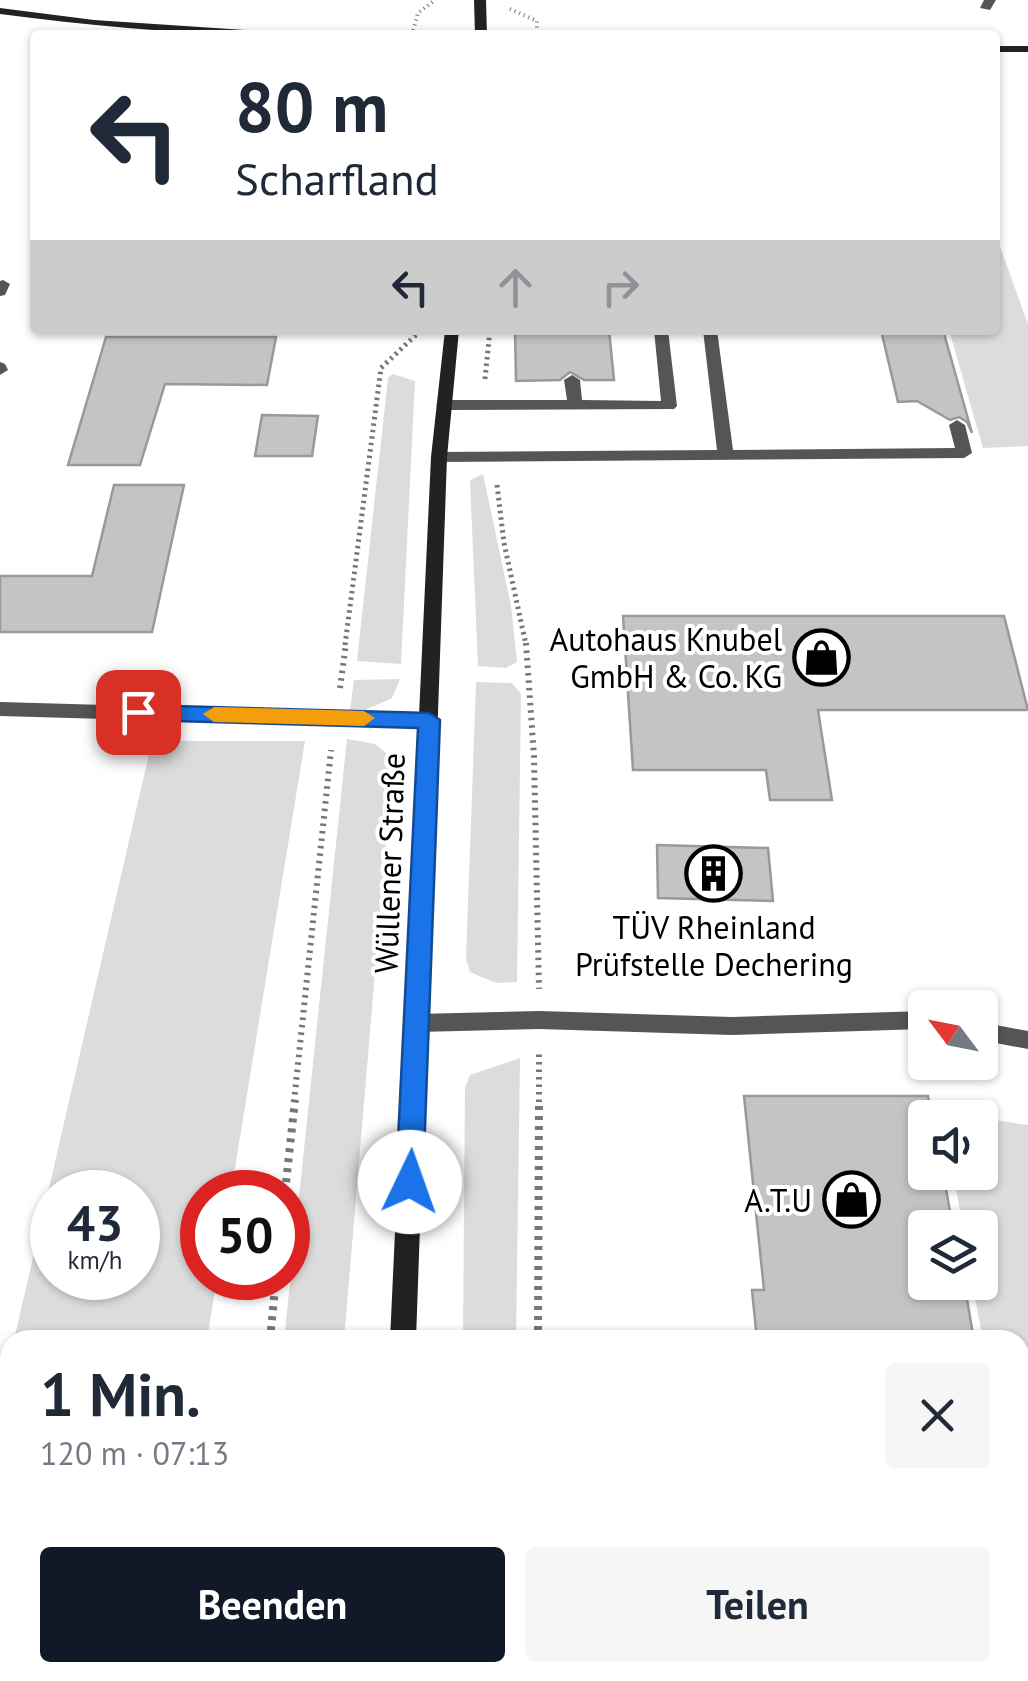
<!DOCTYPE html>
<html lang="de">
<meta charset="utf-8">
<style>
body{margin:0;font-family:"PT Sans",sans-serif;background:#f6f6f7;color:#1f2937;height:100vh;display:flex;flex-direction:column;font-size:38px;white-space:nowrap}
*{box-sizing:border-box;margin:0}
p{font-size:32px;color:#747a83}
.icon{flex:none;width:55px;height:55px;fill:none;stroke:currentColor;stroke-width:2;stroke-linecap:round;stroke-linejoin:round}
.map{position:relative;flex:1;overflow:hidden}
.panel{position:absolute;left:0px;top:1330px;width:1030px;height:352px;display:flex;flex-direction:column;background:#fff;border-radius:30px 30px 0 0;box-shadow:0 2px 8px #0004}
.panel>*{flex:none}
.banner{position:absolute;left:30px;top:30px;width:970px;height:305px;border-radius:10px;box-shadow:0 2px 8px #0004;background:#fff;color:#1f2937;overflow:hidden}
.needle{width:65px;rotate:302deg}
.buttons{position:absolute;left:908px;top:990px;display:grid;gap:20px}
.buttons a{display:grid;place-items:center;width:90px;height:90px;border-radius:10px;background:#fff;box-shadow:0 2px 8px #0004;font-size:50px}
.speed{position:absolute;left:30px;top:1170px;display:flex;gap:20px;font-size:50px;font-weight:700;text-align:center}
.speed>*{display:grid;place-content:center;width:130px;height:130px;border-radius:50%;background:#fff;box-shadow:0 2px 8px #0004;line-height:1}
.speed small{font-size:25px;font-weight:400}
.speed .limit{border:15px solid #d22;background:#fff;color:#111}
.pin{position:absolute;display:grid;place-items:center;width:85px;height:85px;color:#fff;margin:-42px;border-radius:20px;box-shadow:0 5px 15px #0006}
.me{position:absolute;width:110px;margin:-55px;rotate:3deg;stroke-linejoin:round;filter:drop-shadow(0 0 8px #0008)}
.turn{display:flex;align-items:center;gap:35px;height:210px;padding:0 40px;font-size:45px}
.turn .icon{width:130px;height:130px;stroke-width:2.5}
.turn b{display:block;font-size:70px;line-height:85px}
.lanes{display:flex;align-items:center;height:95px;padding:0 40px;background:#0003;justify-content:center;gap:50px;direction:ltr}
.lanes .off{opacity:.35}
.round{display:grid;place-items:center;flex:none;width:105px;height:105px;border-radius:10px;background:#f6f6f7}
.head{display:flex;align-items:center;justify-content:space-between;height:170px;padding:0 40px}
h1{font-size:60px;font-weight:800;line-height:75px}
.action{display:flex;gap:20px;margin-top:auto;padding:20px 40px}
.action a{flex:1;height:115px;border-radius:10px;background:#111827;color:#fff;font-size:40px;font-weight:800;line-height:115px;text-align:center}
.action a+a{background:#f6f6f7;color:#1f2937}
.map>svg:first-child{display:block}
.green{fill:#dcdcdc;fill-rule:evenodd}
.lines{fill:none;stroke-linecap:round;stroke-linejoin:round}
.stream{fill:#a3a3a3;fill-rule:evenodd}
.building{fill:#c4c4c4;stroke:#999;stroke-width:2.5}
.path-far3{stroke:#777;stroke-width:4;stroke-dasharray:1 4;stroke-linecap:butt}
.path-far2{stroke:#777;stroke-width:5;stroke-dasharray:2.5 4;stroke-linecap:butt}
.path-far1{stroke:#777;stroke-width:6;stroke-dasharray:2.5 5;stroke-linecap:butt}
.path{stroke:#777;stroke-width:8;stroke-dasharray:4 6;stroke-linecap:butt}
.lane{fill:#555;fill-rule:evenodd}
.street{fill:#555;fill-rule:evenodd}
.secondary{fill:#222;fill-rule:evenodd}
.route{fill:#1a73e8;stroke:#114b97;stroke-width:2.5}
.slow{fill:#f59e0b}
.labels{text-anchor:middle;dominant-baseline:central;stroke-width:8;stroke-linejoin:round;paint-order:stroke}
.poi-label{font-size:32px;fill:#000;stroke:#fff;text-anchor:end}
.street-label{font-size:32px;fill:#000;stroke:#fff}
</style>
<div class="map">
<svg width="1028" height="1681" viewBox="0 0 1028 1681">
<rect width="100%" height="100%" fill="#fff"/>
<g class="green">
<path d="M995,233L1028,324V446L983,448L949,330H995Z"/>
<path d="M393,374L415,381L401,664L357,661L388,378Z"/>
<path d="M483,474L511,606L517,662L506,668L478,666L470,480Z"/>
<path d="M400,679L392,698L363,711L350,710L354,680Z"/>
<path d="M476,682L512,683L521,694L517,982L496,983L470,972L466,959Z"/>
<path d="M347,739L375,744L393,759L344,1340H284Z"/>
<path d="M152,741H305L231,1192H202V1278H217L207,1340H14ZM52,1192H138V1278H52Z"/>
<path d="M520,1058L516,1340H463L465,1088L470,1075Z"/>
<path d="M980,1118L1028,1125V1550L1020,1553V1340H983L972,1283L980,1282V1228L963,1227L953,1173L980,1172Z"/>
<path d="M10,1355V1625L0,1626V1399Z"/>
</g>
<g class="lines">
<g class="stream">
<path d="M1028,1635V1657L1020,1658V1636Z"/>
<path d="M722,1672L715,1681H457L462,1672Z"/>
</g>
</g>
<g class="building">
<path d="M515,330H609L614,380H584L570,372L560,380L516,381Z"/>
<path d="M881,330H943L972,433L967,422L959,417L950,420L917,401L898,402Z"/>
<path d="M106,337H276L267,385L165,384L140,465H68Z"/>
<path d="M262,415L318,416L312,456H255Z"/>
<path d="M114,485H184L152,632H0V576H92Z"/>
<path d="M623,616H1004L1028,710H818L832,800H770L766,770H633Z"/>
<path d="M657,845L768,848L773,901L658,898Z"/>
<path d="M744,1096H928L932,1118H925V1172H943L953,1228H925V1282H964L974,1340H757L752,1290H764Z"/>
</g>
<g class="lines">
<g class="path-far3">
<path d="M510,9L537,21V35"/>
<path d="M412,35L418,13L435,0"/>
</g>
<g class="path-far2">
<path d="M485,379L490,330"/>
<path d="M497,485L504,543L526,645"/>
<path d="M345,645L381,368L420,331"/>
</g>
<g class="path-far1">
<path d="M526,643L534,757L539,989"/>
<path d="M340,688L346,643"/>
<path d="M294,1102L331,750"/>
<path d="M539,1102V1052"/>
</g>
<g class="path">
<path d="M285,1192L295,1100"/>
<path d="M270,1340L276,1278"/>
<path d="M538,1340L539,1100"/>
<path d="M532,1672V1681"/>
<path d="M234,1681L235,1672"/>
</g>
<g class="lane">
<path d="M984,0H996L990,10L980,8Z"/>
<path d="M654,330H668L677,406L674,409L444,410L436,405L444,400H567L564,380L572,375L580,380L582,400L661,401Z"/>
<path d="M703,330H717L733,450L955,448L949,425L957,420L965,425L972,453L964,458L439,462L431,457L439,452L717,450Z"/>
<path d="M539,1011L732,1017L925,1011V1029L732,1035L539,1029L417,1032L409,1029L406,1023L409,1017L417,1014Z"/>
<path d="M980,1022L1028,1031V1049L980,1040Z"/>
</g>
<g class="street">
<path d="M3,280L10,284L5,295L0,296V281Z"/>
<path d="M0,362L5,364L8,370L0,375Z"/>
<path d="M0,702L429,714L438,721L429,728L0,716Z"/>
</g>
<g class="secondary">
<path d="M474,0H486L487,35H475Z"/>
<path d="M0,8L94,20L276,32L282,35C187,35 94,26 0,14Z"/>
<rect x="995" y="46" width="33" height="6"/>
<path d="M445,330H459L447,457L416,1340H390L431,457Z"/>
<path d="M374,1672H402L401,1681H373Z"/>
</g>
</g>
<path class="route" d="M138,705L429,713L440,720L423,1182L419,1190L410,1193L400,1190L396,1182L418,728L138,720L128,712Z"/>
<path class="slow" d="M214,707L364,711L375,718L364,726L214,722L203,714Z"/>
<defs>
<symbol id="shop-ring" viewBox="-11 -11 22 22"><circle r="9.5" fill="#fff" stroke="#000" stroke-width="1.5"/><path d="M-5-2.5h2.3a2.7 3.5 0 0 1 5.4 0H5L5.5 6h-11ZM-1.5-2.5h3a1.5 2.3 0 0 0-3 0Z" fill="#000"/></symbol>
<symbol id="building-ring" viewBox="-11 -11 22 22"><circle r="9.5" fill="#fff" stroke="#000" stroke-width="1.5"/><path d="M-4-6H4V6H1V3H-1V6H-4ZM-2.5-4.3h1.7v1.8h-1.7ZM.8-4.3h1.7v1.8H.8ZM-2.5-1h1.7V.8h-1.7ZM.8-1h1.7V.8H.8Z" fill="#000"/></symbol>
</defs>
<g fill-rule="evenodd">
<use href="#shop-ring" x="790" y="626" width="63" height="63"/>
<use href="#building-ring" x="682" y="842" width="63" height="63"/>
<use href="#shop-ring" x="820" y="1168" width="63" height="63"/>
</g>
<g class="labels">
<g class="poi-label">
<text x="782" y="639">Autohaus Knubel<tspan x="782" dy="37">GmbH &amp; Co. KG</tspan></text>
<text x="714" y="927" text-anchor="middle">TÜV Rheinland<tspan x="714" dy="37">Prüfstelle Dechering</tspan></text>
<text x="812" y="1200">A.T.U</text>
</g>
<g class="street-label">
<text transform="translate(389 863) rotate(-88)">Wüllener Straße</text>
</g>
</g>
</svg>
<div class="buttons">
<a><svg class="needle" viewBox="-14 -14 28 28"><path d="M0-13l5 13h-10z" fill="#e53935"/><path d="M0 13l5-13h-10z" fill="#747a83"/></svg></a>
<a><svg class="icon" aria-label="sound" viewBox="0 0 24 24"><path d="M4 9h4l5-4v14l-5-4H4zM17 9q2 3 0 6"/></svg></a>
<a><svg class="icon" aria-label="layers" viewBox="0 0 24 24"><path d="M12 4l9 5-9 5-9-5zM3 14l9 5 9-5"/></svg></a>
</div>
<div class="speed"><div>43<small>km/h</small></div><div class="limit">50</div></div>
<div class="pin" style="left:138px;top:712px;background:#d93025"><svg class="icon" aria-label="arrive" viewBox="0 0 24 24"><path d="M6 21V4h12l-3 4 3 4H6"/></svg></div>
<svg class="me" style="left:410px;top:1182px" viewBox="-20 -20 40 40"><circle r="19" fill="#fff"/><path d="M0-13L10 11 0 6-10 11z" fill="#1a73e8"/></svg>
<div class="banner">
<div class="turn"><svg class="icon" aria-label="left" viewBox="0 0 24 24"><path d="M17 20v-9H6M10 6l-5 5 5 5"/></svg><div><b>80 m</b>Scharfland</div></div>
<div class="lanes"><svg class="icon" aria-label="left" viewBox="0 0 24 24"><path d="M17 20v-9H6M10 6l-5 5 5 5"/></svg><svg class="icon off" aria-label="ahead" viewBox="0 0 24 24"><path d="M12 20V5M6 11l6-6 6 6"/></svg><svg class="icon off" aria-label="right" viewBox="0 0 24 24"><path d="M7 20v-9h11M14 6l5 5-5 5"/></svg></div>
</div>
<section class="panel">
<div class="head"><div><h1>1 Min.</h1><p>120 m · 07:13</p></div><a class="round"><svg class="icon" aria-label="close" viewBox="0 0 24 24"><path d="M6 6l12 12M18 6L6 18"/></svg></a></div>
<div class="action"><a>Beenden</a><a>Teilen</a></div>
</section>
</div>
